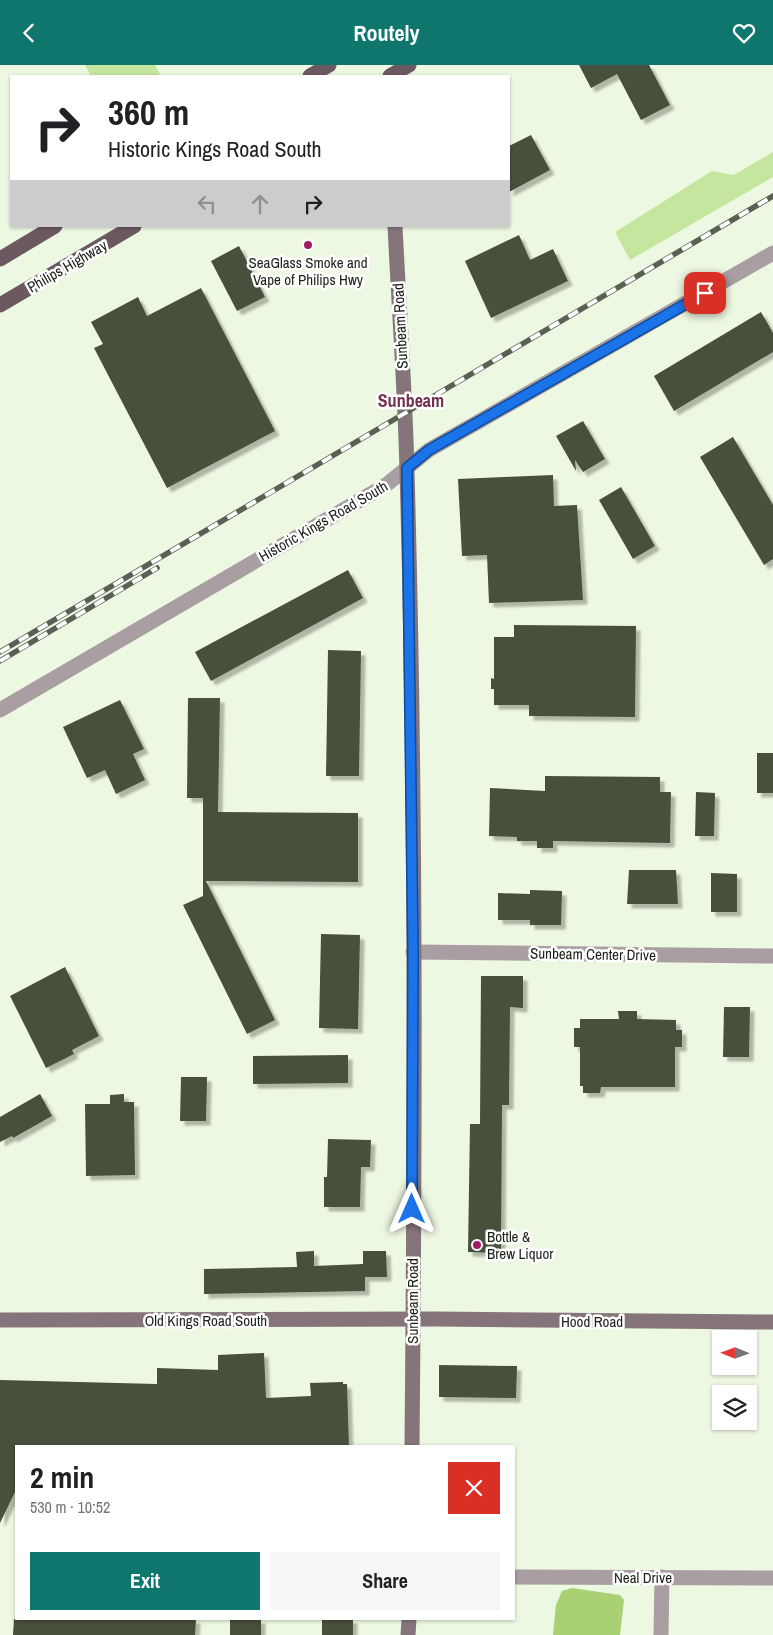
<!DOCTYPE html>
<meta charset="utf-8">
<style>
body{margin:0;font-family:"Archivo Narrow",sans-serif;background:#f6f6f6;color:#202124;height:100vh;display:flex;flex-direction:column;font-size:19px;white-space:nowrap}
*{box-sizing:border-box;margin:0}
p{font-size:16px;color:#757577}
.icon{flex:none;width:28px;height:28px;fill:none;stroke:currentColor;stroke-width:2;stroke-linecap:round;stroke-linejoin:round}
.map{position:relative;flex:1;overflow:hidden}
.drawer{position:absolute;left:15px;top:1380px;width:500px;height:175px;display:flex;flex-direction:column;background:#fff;border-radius:0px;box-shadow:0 1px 4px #0004}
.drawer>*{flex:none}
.hud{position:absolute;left:10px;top:10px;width:500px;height:152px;border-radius:0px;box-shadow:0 1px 4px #0004;background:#fff;color:#202124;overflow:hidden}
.needle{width:32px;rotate:271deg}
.controls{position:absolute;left:712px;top:1265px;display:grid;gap:10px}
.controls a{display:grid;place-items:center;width:45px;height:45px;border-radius:0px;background:#fff;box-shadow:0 1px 4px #0004;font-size:25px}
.pin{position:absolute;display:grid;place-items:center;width:42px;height:42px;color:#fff;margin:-21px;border-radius:10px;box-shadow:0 2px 8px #0006}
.me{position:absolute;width:55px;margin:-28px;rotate:0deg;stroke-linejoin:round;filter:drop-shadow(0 0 4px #0008)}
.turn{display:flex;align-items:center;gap:18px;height:105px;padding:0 15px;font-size:22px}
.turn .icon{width:65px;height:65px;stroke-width:2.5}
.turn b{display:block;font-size:35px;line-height:42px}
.lanes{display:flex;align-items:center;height:48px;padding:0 15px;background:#0003;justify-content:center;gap:25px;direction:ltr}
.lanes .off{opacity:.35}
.round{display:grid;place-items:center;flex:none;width:52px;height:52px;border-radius:0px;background:#f6f6f6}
.headline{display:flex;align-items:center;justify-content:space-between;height:85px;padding:0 15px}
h1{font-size:30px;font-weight:800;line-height:38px}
.primary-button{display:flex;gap:10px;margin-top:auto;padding:10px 15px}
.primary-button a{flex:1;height:58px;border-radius:0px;background:#0f766e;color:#fff;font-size:20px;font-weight:800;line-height:58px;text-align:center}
.primary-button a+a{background:#f6f6f6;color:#202124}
header{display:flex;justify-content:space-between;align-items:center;height:65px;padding:0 15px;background:#0f766e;color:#fff;font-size:22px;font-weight:800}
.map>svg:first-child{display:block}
.green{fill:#c5e69e}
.water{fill:#a8d174}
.building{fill:#464f3c;filter:url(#shadow)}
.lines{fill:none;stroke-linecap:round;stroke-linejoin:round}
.street{stroke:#a99ea2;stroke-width:15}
.secondary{stroke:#85757b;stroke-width:15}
.primary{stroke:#6b5860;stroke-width:15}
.rail-casing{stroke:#5a6054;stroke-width:5.5}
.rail{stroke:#fff;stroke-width:4;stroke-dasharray:11;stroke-linecap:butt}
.route-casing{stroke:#114b97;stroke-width:12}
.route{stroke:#1a73e8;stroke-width:9}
.poi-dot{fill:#a31b65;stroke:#fff;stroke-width:2}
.labels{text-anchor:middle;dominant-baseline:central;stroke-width:5;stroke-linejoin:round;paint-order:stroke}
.poi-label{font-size:15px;fill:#1c2018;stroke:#fff}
.street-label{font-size:15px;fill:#1c2018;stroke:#fff}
.quarter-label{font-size:18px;font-weight:bold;fill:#73314f;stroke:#fff}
</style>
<header><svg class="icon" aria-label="back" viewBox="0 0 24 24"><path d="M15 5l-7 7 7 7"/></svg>Routely<svg class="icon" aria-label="heart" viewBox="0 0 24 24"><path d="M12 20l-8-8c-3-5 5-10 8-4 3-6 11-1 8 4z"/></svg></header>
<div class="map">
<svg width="773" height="1570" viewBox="0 0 773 1570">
<defs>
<filter id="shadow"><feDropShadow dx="4.5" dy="4.5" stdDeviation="1" flood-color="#0004"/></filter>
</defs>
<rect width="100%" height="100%" fill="#edf8e2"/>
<g class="green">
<path d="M85,0H155L161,11H91Z"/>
<path d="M773,87V112L630,195L615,167L712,106L734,110Z"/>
</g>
<path class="water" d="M572,1523L620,1530L624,1535L620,1570H553L556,1540L562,1526Z"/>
<g class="building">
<path d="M579,0H649L670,40L641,55L617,9L591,23Z"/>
<path d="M531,70L550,105L509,127V81Z"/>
<path d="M519,170L530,195L553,184L568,216L491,253L465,196Z"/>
<path d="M239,181L265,232L237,246L211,196Z"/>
<path d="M201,223L275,366L167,423L94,283L103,279L91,257L138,232L147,251Z"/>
<path d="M761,247L773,268V287L674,346L654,311Z"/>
<path d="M583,356L605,394L583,407L575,395L576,406L556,371Z"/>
<path d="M733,372L773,440V494L764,500L700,392Z"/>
<path d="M553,410L554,441L577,440L583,535L489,538L487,490L462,491L458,414Z"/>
<path d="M621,422L655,481L633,494L599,435Z"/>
<path d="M348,505L363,533L211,616L195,587Z"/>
<path d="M514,560L636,561L635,652L529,651V640H494V624H491V613L494,614V572H514Z"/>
<path d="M328,585L361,586L359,711H326Z"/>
<path d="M188,633H220L218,747L358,748V817L206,816L275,955L247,969L183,840L203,831V733H187Z"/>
<path d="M120,635L144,684L133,689L145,715L116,729L105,705L87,713L63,662Z"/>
<rect x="757" y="688" width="16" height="40"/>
<path d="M545,711L660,712V727H671L670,778L553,776V783H537V776H517V772L489,771L490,723L545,726Z"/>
<path d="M696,727L715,728L714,771H695Z"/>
<path d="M629,805H676L678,839H627Z"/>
<path d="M711,808L737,809V847H711Z"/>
<path d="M530,825L562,826L561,860H530V855H498V828L530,829Z"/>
<path d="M321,869L360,870L358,964L319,963Z"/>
<path d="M65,902L99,971L72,985L74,989L46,1003L10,931Z"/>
<path d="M481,911H523V943L510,942L509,1040H502L501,1188L468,1187L470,1059H480Z"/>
<path d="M724,942H750L749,992H723Z"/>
<path d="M618,946H637V954L676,955V965H682V982H675V1022H601L600,1028H583V1021H580V982H574V963H580V954H619Z"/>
<path d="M348,990V1018L253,1019V991Z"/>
<path d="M181,1012H207L206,1056H180Z"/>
<path d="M40,1029L52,1051L13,1073L12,1071L0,1077V1052Z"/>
<path d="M124,1029V1037H134L135,1110L86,1111L85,1039H110V1030Z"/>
<path d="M328,1074L371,1075L370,1102H361L360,1142H324V1112H327Z"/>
<path d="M314,1186V1201L363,1199V1186H386L387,1212H365V1226L204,1229V1204L297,1202L296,1187Z"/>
<path d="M264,1288L266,1333L311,1331L310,1318L343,1317V1319H347L349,1381H16V1425L0,1458V1315L157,1319V1303L218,1305V1290Z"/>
<path d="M439,1300L517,1301L516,1333L439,1332Z"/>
<path d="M14,1554H196L195,1570H13Z"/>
<rect x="230" y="1554" width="31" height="16"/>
<rect x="322" y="1554" width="31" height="16"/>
</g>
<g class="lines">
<g class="street">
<path d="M0,645L386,420L429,385L773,188"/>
<path d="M413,887L773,891"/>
<path d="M514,1512L773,1513"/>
<path d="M661,1570L662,1512"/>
</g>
<g class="secondary">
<path d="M395,161C399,243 405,325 407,406C416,731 415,1057 412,1381"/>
<path d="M0,1255L436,1254L773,1257"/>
<path d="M408,1570L409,1554"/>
</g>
<g class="primary">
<path d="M310,11L329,0"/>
<path d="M390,11L409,0"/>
<path d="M0,194L55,161"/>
<path d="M0,240L134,161"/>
</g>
<defs>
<g id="rail">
<path d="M0,587L773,131"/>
<path d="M0,596L157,503"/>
</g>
</defs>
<use href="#rail" class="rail-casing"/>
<use href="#rail" class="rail"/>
</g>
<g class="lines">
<defs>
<path id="route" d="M412,1144L413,887L407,403L429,385L705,228"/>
</defs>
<use href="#route" class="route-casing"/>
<use href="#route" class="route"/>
</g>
<g class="poi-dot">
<circle cx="308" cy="180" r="5"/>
<circle cx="477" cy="1180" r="5"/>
</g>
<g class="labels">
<g class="poi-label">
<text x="308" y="197">SeaGlass Smoke and<tspan x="308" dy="17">Vape of Philips Hwy</tspan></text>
<text x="487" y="1171" text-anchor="start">Bottle &amp;<tspan x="487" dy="17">Brew Liquor</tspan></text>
</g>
<g class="street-label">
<text transform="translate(67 201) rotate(-30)">Philips Highway</text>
<text transform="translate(400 261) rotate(-93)">Sunbeam Road</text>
<text transform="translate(323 456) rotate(-30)">Historic Kings Road South</text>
<text transform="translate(593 889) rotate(1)">Sunbeam Center Drive</text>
<text transform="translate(412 1236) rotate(-90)">Sunbeam Road</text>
<text x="206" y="1255">Old Kings Road South</text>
<text x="592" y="1256">Hood Road</text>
<text x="643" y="1512">Neal Drive</text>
</g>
<g class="quarter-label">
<text x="411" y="335">Sunbeam</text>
</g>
</g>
</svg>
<div class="controls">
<a><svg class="needle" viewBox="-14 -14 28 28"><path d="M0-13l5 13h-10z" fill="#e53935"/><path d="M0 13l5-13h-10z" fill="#757577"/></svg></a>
<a><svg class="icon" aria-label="layers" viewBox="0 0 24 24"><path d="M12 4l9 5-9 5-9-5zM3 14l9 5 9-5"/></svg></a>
</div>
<div class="pin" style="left:705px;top:228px;background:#d93025"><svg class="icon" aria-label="arrive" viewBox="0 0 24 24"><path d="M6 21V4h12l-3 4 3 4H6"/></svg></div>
<svg class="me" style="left:412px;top:1144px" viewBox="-20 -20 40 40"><path d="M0-17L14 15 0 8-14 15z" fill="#1a73e8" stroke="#fff" stroke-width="4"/></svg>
<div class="hud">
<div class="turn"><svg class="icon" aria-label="right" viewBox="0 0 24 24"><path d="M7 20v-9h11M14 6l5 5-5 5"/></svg><div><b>360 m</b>Historic Kings Road South</div></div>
<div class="lanes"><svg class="icon off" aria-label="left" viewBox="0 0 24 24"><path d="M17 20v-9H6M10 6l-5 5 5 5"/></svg><svg class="icon off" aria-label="ahead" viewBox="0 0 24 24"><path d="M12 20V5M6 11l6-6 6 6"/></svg><svg class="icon" aria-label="right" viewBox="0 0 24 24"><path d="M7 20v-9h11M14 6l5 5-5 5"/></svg></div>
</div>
<section class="drawer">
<div class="headline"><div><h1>2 min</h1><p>530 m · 10:52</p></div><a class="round" style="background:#d93025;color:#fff"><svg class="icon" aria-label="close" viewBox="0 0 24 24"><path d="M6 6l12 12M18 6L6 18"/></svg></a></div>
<div class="primary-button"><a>Exit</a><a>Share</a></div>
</section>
</div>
